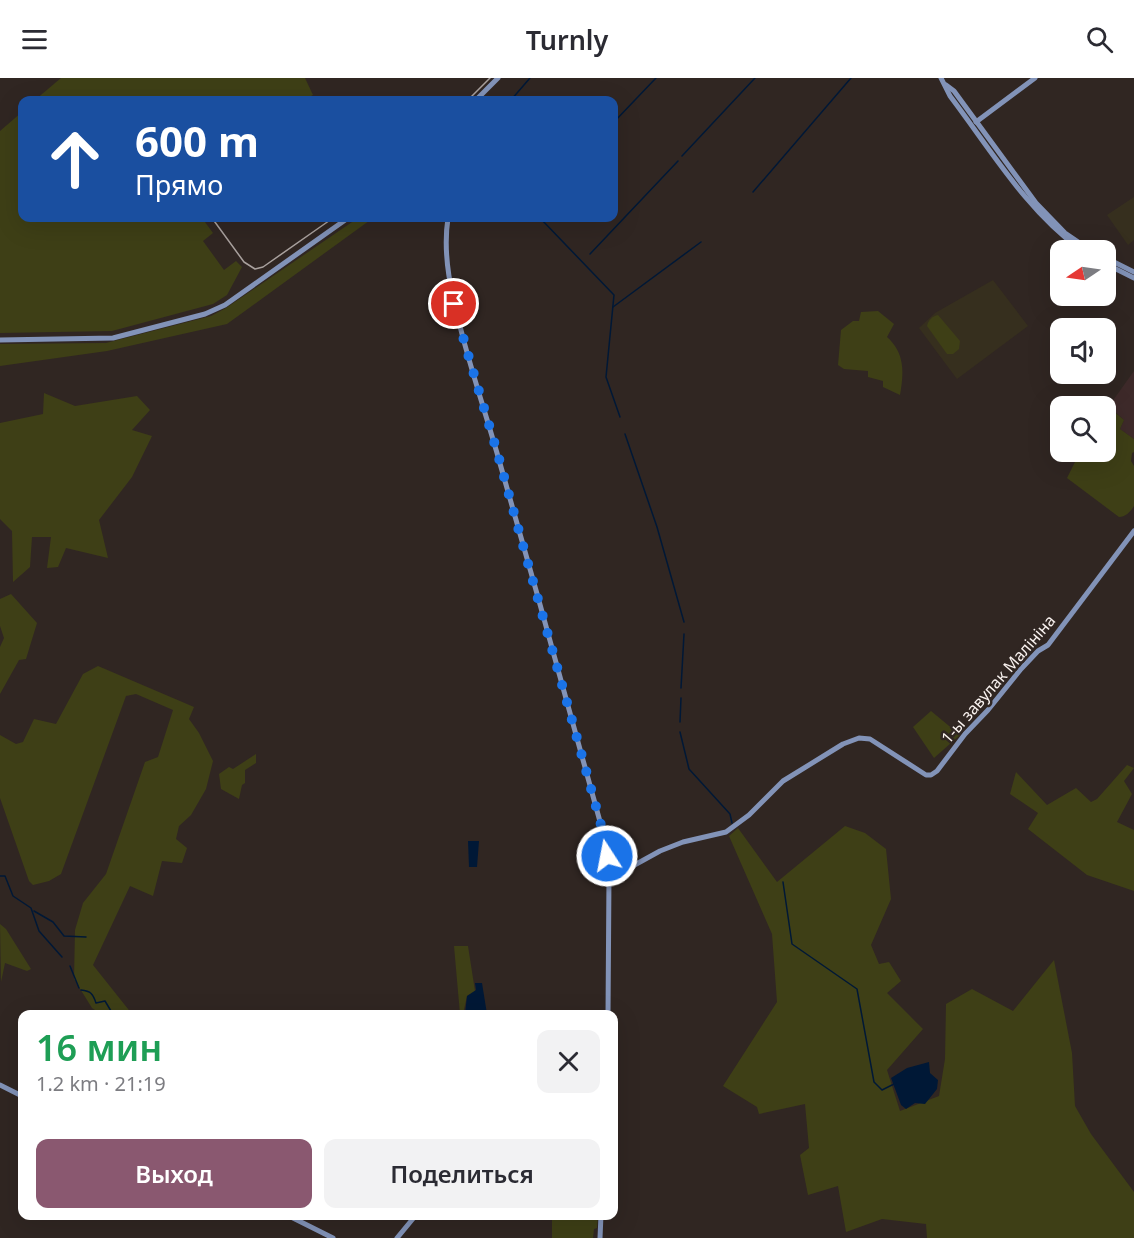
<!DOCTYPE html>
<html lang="ru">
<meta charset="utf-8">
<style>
body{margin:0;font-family:"Noto Sans",sans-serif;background:#f2f2f3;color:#2b2b33;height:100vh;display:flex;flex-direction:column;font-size:22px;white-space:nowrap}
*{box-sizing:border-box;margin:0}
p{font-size:20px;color:#7c7c81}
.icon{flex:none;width:33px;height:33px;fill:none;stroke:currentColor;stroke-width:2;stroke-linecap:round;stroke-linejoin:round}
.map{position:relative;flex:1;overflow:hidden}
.drawer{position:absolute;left:18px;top:932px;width:600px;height:210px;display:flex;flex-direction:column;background:#fff;border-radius:12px;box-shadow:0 6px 24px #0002}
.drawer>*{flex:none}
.top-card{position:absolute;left:18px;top:18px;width:600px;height:126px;border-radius:12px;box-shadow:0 6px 24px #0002;background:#1a4fa0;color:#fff;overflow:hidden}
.needle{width:39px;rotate:257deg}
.fabs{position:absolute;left:1050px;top:162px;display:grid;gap:12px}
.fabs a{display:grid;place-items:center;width:66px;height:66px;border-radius:12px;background:#fff;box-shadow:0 6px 24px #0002;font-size:30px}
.pin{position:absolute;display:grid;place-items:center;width:51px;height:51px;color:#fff;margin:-26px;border:3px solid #fff;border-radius:50%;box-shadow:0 2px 6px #0007}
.me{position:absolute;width:66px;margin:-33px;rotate:349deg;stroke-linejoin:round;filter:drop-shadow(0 0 4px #0008)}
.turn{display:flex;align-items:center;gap:21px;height:126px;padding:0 18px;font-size:27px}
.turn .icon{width:78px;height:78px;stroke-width:2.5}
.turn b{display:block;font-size:42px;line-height:51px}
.round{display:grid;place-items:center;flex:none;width:63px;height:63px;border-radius:12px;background:#f2f2f3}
.headline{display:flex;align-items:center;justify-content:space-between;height:102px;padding:0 18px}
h1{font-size:36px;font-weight:600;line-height:45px;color:#1e9e55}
.action{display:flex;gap:12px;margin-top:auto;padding:12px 18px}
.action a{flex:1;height:69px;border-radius:12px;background:#8a5870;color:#fff;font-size:24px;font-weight:600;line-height:69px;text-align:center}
.action a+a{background:#f2f2f3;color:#2b2b33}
header{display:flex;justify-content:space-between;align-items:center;height:78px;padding:0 18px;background:#fff;font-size:27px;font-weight:600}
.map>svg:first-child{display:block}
.education{fill:#362f1e}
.medical{fill:#3e2a2a}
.green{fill:#3e3f16}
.water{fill:#001836}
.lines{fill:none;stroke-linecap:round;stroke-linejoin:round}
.stream{stroke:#001836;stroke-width:1.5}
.secondary{stroke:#8293b8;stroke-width:5}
.tram{stroke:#a9a19e;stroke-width:1.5}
.route{stroke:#1a73e8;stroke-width:10;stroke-dasharray:0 18}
.labels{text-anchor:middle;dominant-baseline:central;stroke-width:5;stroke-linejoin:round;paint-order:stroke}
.street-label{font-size:16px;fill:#faf3f0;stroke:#302622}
</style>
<header><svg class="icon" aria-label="menu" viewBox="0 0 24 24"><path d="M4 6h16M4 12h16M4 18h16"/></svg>Turnly<svg class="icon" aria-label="search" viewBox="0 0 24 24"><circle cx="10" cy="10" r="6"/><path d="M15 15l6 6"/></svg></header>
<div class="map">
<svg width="1134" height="1160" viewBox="0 0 1134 1160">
<rect width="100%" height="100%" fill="#302622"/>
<g class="education">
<path d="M1134,119V162L1128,167L1107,137Z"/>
<path d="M993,202L1028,248L957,301L919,250L935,235Z"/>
</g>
<path class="medical" d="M1134,293V361L1120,351L1124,342L1109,328Z"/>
<g class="green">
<path d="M61,0H305L313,17L304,22H35Z"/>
<path d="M22,34V140H202L213,155L203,163L224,192L236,183L242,189L227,217L213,226L112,253L0,255V53Z"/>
<path d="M358,140H373L227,246L107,273L0,288V266L106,265L211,238L226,230Z"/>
<path d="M878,233L894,246L887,259C905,275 904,295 900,317L883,309V303L868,299V293L844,291L838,287L841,252L853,243H859L861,234Z"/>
<path d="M938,237L960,263L959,271L953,276H947L927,248C928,242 933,238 938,237Z"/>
<path d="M44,315L75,328L137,318L150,332L132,352L152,358L132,399L99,442L108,480L66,470L58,489L47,490L51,459H32L30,489L13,504L12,453L0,441V345L43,336Z"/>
<path d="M1105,326L1124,342L1120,351L1134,361V374L1132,375L1131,383L1134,388V428C1131,433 1126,439 1119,439L1067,400L1080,374H1106V328H1101Z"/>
<path d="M11,516L37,545L26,581L19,582L0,616V569L4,560L0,548V521Z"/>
<path d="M98,588L194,629L189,641L199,655L213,683L206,711L191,737L179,748L176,761L187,770L182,785L162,783L153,818L130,808L93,887L132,936H101L92,930L74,901L75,852L83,825L106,796L145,684L158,679L173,632L136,616L126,618L61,796L49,803L33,807L29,803L0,720V657L16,666L23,664L34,641L56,646L83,596Z"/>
<path d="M931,633L960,657L934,680L913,649Z"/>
<path d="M256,676V685L245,692V705L242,707L239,721L221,711L219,696L229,689L233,691Z"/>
<path d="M1127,687L1134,690L1124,703L1132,716L1117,744L1134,752V813L1087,797L1028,751L1038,735L1010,716L1016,694L1047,727L1076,710L1091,724L1097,721Z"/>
<path d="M845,748L865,755L886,771L891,821L871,867L879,886L889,884L901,903L887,915L923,951L887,992L900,1033L939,1018L945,981L946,926L972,911L1013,933L1054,882L1072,975L1075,1028L1091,1056L1134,1114V1160H927L926,1146L882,1141L846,1154L838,1108L808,1117L800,1077L809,1070L805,1026L759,1036L757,1029L723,1008L777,924L772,856L729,758L738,750L777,804Z"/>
<path d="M0,846L6,851L31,891L27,893L5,885L1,904Z"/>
<path d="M454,868H468L475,913L467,918L463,936H460Z"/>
<path d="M552,1137H598L597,1150L594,1151L593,1160H552Z"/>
</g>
<g class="water">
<path d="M468,763H479L477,789H469Z"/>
<path d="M475,905H482L487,936H465L467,918L476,912Z"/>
<path d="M929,984L930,995L938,1002L937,1011L925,1026L915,1025L906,1031L901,1027L891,1000L907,990Z"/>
</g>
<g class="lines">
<g class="stream">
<path d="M511,22L530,0"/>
<path d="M614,44L656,0"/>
<path d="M682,78L755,0"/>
<path d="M753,114L851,0"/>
<path d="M540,140L614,217L606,299L620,339"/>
<path d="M590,176L678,83"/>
<path d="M613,229L701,164"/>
<path d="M625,356L657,449L684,544"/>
<path d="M681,610L684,556"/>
<path d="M680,644L681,620"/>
<path d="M680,654L689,691L730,736L732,745"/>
<path d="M0,798H5L13,818L31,830L39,853L62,879"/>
<path d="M783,804L792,866L857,911L874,1004L882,1012L896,1005"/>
<path d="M34,833L53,844L64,858L86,859"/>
<path d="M70,888L79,910"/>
<path d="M81,912C91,913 93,916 96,925L105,923L111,933"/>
</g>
<g class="secondary">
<path d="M941,0L950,18C991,72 1026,132 1081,172"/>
<path d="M946,7L954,13L1036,125L1065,155L1090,172"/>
<path d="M476,22L498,0"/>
<path d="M976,44L1035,0"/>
<path d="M448,140C442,179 452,217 462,256C473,298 487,340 499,382C535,507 570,633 604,758L609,798L608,936"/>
<path d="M1106,180L1134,194"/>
<path d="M1106,186L1134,200"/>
<path d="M0,262L113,260L205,236L225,227L348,140"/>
<path d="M609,798L620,795L660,773L683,764L726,754L749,737L783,703L843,666L859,660L870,661L926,697H931L937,693L965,656L988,632L1021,591L1038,573L1048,567L1134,453"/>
<path d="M0,1007L22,1018"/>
<path d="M287,1137L333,1160"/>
<path d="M397,1160L416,1137"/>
<path d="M600,1160L601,1137"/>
</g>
<g class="tram">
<path d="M468,22L490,0"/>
<path d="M212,140L244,184L255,191L263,189L333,140"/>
</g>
</g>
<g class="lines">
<path class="route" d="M454,226C468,279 485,332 500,384C534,509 570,633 604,758L607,778"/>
</g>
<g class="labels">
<g class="street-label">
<text transform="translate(998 601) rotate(-49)">1-ы завулак Малініна</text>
</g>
</g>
</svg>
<div class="fabs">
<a><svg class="needle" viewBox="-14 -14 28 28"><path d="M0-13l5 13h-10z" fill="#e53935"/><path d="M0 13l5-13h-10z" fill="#7c7c81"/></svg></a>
<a><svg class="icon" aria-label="sound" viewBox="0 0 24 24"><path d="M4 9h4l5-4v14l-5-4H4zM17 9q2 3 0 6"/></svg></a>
<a><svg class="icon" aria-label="search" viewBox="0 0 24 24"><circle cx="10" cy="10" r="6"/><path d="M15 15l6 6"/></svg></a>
</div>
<div class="pin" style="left:454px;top:226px;background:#d93025"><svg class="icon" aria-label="arrive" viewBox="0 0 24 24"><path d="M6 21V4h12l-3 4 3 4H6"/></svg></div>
<svg class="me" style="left:607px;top:778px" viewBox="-20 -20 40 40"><circle r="17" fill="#1a73e8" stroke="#fff" stroke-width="3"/><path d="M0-11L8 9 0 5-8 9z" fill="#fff"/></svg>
<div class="top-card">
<div class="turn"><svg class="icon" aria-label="ahead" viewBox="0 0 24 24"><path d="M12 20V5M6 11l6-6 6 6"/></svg><div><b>600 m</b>Прямо</div></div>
</div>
<section class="drawer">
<div class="headline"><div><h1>16 мин</h1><p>1.2 km · 21:19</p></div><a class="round"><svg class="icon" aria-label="close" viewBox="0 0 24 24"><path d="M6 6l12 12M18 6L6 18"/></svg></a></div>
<div class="action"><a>Выход</a><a>Поделиться</a></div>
</section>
</div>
